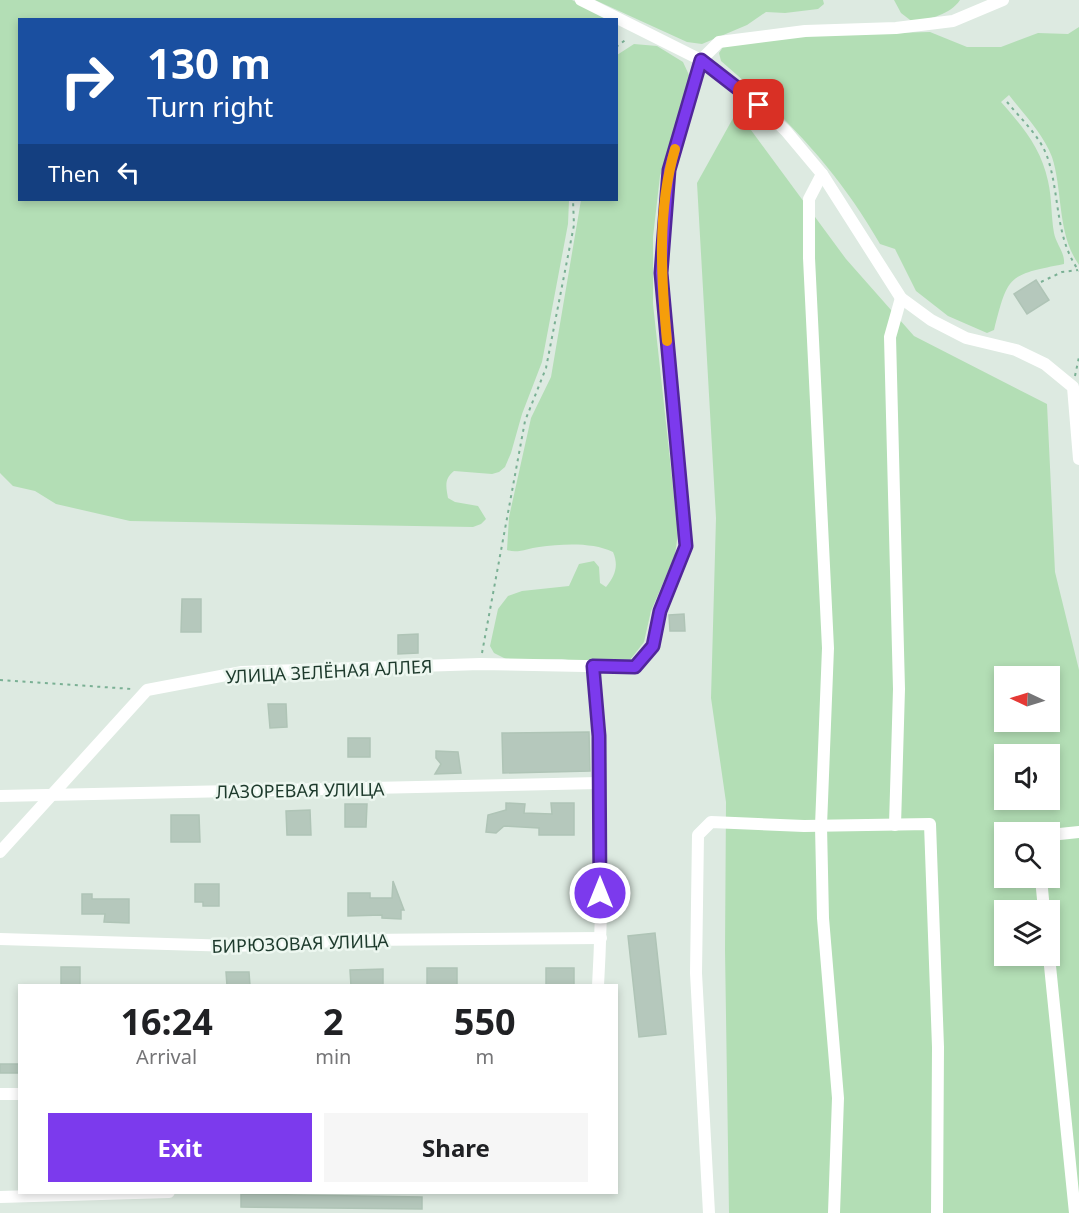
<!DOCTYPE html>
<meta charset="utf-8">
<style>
body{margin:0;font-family:"Noto Sans",sans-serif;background:#f6f6f6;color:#202124;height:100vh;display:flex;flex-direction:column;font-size:22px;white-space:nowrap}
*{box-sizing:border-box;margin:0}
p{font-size:20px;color:#757577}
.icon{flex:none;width:33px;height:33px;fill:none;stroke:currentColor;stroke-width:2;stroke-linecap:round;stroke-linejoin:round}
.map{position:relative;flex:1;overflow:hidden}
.panel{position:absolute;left:18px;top:984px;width:600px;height:210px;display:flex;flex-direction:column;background:#fff;border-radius:0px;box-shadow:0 3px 9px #0003}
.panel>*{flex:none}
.guide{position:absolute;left:18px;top:18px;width:600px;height:183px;border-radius:0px;box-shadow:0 3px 9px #0003;background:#1a4fa0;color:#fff;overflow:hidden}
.needle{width:39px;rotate:274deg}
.fabs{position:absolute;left:994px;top:666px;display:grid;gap:12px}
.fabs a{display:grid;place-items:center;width:66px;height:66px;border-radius:0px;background:#fff;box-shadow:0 3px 9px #0003;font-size:30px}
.pin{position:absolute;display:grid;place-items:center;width:51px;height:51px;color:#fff;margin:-26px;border-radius:12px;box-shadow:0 3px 9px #0006}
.me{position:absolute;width:66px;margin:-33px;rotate:0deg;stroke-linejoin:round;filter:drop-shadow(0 0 4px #0008)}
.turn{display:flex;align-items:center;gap:21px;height:126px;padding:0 30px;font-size:27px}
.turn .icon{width:78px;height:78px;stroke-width:2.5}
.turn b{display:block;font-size:42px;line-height:51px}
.then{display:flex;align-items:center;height:57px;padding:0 30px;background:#0003;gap:12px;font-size:22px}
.eta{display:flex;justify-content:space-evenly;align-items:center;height:102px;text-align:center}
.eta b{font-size:36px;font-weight:700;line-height:42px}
.action{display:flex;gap:12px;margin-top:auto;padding:12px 30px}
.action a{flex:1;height:69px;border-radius:0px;background:#7c3aed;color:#fff;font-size:24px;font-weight:700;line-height:69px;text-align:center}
.action a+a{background:#f6f6f6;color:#202124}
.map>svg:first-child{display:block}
.green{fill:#b3deb5;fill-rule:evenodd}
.building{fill:#b5c8bc;stroke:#afc4b6;stroke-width:1.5}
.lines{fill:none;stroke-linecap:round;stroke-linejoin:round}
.path{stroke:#7ab094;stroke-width:2;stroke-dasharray:3 4.5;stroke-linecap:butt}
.minor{stroke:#fff;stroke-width:12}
.route-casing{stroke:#51269a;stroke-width:15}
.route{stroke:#7c3aed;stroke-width:10}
.slow{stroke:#f59e0b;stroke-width:10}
.labels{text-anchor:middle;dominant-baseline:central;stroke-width:5;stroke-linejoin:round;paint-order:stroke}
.street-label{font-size:18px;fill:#1d3a2c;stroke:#edf7f0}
</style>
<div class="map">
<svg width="1079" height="1213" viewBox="0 0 1079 1213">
<rect width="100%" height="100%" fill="#ddeae1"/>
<g class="green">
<path d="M0,0H572L609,19L20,20V200H569L568,224L542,362L522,414L511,453L505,467L499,472L492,474L454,471C444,479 446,486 448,498L455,502L478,506L486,519L481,524L473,527L130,521L56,504L35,491L13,486L0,473Z"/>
<path d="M595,0H823L824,4L818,9L785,13L766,12L747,25L702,44L687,42Z"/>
<path d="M894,0H960C950,15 930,18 914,23L901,13Z"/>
<path d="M1079,27V265C1057,234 1063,191 1052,157C1044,135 1023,113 1009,95L1001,102C1023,127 1041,148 1048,181C1052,198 1051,216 1054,233C1056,244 1065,252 1064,264C1008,275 1008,275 994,330L987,333L948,316L916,291L895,249L880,244C837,169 786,117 721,61L719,53L723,47L801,35L930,32L967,47H1001L1038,33L1068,34Z"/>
<path d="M634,44L657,46L683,62L689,75L687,98L660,176L653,237V304L678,533L675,555L651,611L644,642L630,660L600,665L562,659L508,660L494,653L490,646L498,609L508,596L522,591L569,586L579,564L594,561L599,567L600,583L606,587C615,576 619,566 613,552C592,542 562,544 539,547C528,548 518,554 507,550L509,517L531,418L551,377L581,200H616L617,55Z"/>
<path d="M737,111L846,259L914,336L1047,404L1055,572L1079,670V1213H729L725,950L726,802L711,698L716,518L697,183ZM1005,676H1050V722H1005ZM1005,754H1050V800H1005ZM1005,832H1050V878H1005ZM1005,910H1050V956H1005Z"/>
</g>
<g class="building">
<path d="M1036,280L1049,300L1027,314L1014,294Z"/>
<path d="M182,599H201V632H181Z"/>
<path d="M684,614L685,631H670L669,615Z"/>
<path d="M418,634V653L398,654V635Z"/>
<path d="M268,704H286L287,727L270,728Z"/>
<path d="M589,732L590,771L503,773L502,733Z"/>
<rect x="348" y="738" width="22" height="19"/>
<path d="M436,751L458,752L461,773L435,774L441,764L436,758Z"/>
<path d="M506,803L525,804L524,813L552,814L551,803H574V835H539V828L504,826L496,833L486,832L488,815L506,810Z"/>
<path d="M345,804H367L366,827H345Z"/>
<path d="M310,810L311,835H287L286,811Z"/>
<path d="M171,815H199L200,842H171Z"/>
<path d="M393,881L404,910H401V919L382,918V915L348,916V893H370V898H392Z"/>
<path d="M195,884H219V906H203V902H195Z"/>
<path d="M82,894H92V899H129V923L104,922L105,914H82Z"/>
<path d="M655,933L666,1034L639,1037L628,936Z"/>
<rect x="61" y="967" width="19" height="19"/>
<rect x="427" y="968" width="30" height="18"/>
<rect x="546" y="968" width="28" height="18"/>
<path d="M383,969V986H351L350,970Z"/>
<path d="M226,972H249L250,986H227Z"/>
<rect x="0" y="1064" width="20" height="9"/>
<path d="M241,1194L422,1197V1209L241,1207Z"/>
</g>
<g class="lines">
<g class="path">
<path d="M616,47L628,38"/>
<path d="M1007,102C1021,119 1041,137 1048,159C1060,196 1055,238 1079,271"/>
<path d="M1041,282L1062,272L1078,270"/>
<path d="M1075,376L1079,357"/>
<path d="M482,653L525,421L546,368L574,225L573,200"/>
<path d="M0,680L132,689"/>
</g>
<g class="minor">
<path d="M581,0L701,60L746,93L786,131L822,174L901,298L931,320L966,338L1016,350L1045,364L1073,387L1079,459"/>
<path d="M822,174L809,199V258L828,648L821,826L823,918L838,1098L834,1213"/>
<path d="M593,667C602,772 604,880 598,986"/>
<path d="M0,796L599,783"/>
<path d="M895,825L899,689L890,337L901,298"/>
<path d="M1050,835L1079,832"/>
<path d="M0,852L147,690L242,672L480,664L635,667L653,646L660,611L686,546L661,273L669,170L701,60L719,42L805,31L896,28L953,21L1003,0"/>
<path d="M1041,878L1044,910"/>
<path d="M0,939L234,946L359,940L601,938"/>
<path d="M1049,956L1075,1213"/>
<path d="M0,1094H20"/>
<path d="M0,1197L169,1192"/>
<path d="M709,1213L696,973L698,835L711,822L804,826L930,824L938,1047L937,1213"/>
</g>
</g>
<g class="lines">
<defs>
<path id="route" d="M600,893L599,736L593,666L635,667L653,646L660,611L686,546L661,273L669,170L701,60L759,105"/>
</defs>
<use href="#route" class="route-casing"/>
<use href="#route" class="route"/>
<path class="slow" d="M667,341C661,278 657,210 675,149"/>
</g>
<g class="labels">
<g class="street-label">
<text transform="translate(329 671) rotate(-3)">УЛИЦА ЗЕЛЁНАЯ АЛЛЕЯ</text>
<text transform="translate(300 790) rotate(-1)">ЛАЗОРЕВАЯ УЛИЦА</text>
<text transform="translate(300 943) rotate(-2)">БИРЮЗОВАЯ УЛИЦА</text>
</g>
</g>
</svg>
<div class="fabs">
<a><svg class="needle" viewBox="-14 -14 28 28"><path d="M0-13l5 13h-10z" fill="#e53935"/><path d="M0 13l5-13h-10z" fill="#757577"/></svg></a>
<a><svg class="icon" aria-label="sound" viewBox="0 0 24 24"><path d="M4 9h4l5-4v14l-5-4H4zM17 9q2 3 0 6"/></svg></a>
<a><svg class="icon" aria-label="search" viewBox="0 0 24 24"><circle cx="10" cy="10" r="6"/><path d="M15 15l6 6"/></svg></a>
<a><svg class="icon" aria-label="layers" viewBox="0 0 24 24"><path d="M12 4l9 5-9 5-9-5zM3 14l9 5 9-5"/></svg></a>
</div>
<div class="pin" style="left:759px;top:105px;background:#d93025"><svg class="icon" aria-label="arrive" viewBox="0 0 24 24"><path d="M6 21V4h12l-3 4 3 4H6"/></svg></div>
<svg class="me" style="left:600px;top:893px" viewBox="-20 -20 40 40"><circle r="17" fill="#7c3aed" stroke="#fff" stroke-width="3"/><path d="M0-11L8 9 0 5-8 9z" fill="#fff"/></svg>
<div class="guide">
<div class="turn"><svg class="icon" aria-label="right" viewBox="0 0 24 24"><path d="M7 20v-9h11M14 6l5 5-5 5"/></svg><div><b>130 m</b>Turn right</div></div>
<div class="then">Then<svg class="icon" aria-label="left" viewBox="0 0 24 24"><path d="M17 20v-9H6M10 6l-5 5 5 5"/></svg></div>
</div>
<section class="panel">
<div class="eta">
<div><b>16:24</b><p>Arrival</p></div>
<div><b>2</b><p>min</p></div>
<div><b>550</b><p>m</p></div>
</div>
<div class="action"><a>Exit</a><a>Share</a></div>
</section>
</div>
